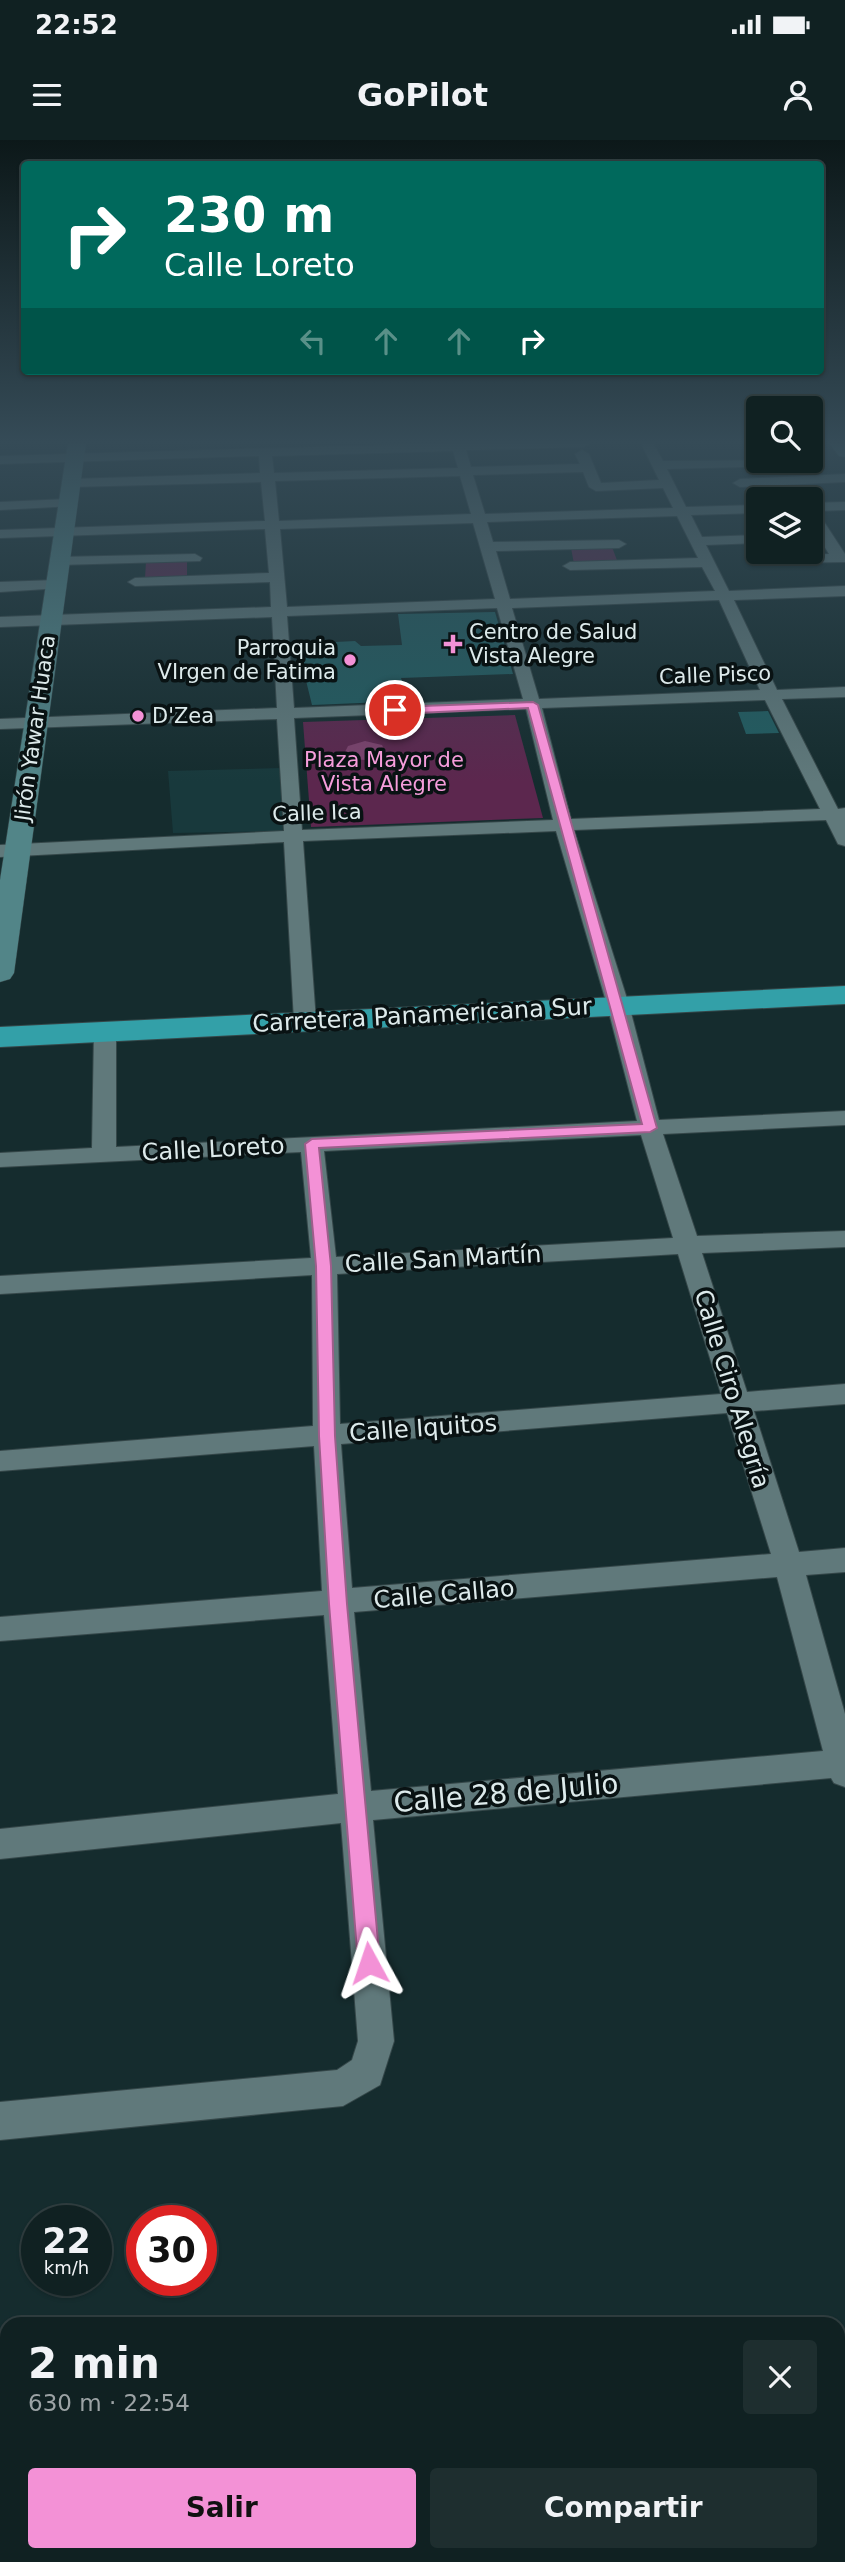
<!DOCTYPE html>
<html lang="es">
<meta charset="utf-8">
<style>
body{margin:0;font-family:"DejaVu Sans",sans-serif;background:#1e2e2f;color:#f1f3f6;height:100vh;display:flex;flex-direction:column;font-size:26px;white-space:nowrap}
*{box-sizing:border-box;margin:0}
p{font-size:23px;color:#9ca3a5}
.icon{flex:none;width:38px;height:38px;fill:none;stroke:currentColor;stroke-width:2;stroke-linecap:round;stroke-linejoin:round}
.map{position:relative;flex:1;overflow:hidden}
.drawer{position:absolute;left:0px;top:2177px;width:845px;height:245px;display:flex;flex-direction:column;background:#102122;border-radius:21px 21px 0 0;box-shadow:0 2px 5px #0004,0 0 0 2px #303e40}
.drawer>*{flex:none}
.guide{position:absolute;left:21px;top:21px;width:803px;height:214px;border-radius:7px;box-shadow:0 2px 5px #0004,0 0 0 2px #303e40;background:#00695c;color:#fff;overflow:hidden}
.fabs{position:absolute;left:746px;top:256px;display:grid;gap:14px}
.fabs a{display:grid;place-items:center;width:77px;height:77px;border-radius:7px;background:#102122;box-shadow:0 2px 5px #0004,0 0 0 2px #303e40;font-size:35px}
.speed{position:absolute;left:21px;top:2065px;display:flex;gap:14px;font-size:35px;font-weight:700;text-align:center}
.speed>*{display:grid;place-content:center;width:91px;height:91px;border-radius:50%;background:#102122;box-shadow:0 2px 5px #0004,0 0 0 2px #303e40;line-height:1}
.speed small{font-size:18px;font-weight:400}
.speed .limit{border:10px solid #d22;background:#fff;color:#111}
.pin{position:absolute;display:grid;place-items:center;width:60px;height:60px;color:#fff;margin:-30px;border:4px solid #fff;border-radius:50%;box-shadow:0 2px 7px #0007}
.me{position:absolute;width:77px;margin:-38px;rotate:355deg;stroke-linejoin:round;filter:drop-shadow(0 0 5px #0008)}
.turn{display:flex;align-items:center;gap:24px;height:147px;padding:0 28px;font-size:32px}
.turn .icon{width:91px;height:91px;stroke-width:2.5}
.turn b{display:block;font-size:49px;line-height:60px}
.lanes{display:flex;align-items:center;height:66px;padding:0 28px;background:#0003;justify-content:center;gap:35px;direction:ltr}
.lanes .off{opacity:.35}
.round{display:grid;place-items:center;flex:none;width:74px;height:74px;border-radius:7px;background:#1e2e2f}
.head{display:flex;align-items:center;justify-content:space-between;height:119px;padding:0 28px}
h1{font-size:42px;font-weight:700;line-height:52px}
.cta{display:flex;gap:14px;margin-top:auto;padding:14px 28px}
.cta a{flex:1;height:80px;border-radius:7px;background:#f391d6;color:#111;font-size:28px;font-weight:700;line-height:80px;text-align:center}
.cta a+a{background:#1e2e2f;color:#f1f3f6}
.status{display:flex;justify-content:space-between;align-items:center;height:49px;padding:0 35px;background:#102122;direction:ltr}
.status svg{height:19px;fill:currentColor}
header{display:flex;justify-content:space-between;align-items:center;height:91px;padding:0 28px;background:#102122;font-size:32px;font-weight:700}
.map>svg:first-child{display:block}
.built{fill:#18393c}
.green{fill:#5c274e}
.water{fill:#7d426d}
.building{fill:#215c60}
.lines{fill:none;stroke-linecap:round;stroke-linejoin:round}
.street-casing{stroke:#354749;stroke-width:2}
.secondary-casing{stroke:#354749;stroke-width:1}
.highway-casing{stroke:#354749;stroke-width:2}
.street{fill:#60797b;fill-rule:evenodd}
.secondary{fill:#528588;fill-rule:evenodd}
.highway{fill:#33a0a8;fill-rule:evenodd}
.route{fill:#f391d6;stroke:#9e5e8b;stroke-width:2}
.poi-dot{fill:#f391d6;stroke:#091213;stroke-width:2.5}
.labels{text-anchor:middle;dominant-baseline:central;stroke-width:7;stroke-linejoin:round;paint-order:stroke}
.far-poi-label{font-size:21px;fill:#ddeaeb;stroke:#091213;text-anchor:start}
.far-street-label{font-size:21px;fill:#ddeaeb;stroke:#091213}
.far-park-label{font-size:21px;fill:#f69ddb;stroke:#091213}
.street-label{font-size:24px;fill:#ddeaeb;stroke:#091213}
.near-street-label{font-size:28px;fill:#ddeaeb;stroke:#091213}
</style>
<div class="status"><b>22:52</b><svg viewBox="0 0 49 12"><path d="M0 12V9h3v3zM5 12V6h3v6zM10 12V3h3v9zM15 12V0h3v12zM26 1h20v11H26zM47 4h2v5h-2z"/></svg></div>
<header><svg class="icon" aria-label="menu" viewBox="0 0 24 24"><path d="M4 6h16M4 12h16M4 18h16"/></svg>GoPilot<svg class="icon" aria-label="person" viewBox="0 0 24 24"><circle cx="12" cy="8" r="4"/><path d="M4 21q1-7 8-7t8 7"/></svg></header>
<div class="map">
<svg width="845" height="2422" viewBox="0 0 845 2422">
<rect width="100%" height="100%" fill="#152c2e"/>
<path class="built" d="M280,628L283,691L173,693L168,631Z"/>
<g class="green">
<path d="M612,407L618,423L574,424L571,408Z"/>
<path d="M187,421V437L145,438L146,422Z"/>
<path d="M515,575L543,678L311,687L303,582Z"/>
</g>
<path class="water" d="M365,601L382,605L386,613C375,622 360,622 348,615L345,612L348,606Z"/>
<g class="building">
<path d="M495,472L513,534L401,538L408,561L312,565L297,504L355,501L361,506L402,505L398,474Z"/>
<path d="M768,571L779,593L746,594L738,572Z"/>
</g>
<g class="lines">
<defs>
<g id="street">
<path d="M451,303H590L584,307L466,310L471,327L580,324L575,314L582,310L589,314L601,343L659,340L641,303H653L663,321L786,320V325L781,326L667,329L686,367L758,365V373L691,375L702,397L758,395V403L706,405L729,451L845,446V456L734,460L777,550L845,547V557L782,559L838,669L845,668V706L838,704L826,680L574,690L629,865L659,980L845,971V985L663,994L697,1096L845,1091V1107L702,1113L747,1252L845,1244V1264L754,1271L799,1412L845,1408V1432L806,1435L845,1574V1647L834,1643L831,1638L373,1680L394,1901L380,1945L343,1966L0,2000V1962L337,1930L352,1920L358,1901L341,1683L0,1719V1689L338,1654L324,1475L0,1501V1477L322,1451L314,1306L0,1331V1311L313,1286L312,1135L0,1154V1136L311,1118L301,1012L0,1027V1013L92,1008L94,891L97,886H113L116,891V1007L637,981L607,865L556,691L303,701L316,881L313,886H297L294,881L284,702L0,717V705L284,691L277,579L0,589V579L277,568L272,477L0,487V477L271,467L270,442L135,446L128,442L135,438L269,433L265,389L0,398V390L265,381L261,342L71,347L64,343L71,339L260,333L259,316L0,324V316ZM453,311L458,328L274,333L272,316ZM583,332L589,347L596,351L663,348L673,368L485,374L473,335ZM460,336L471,374L279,381L275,341ZM677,376L698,418L570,422L563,426L570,430L702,427L715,451L510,459L496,411L619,408L626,404L619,400L493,402L487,382ZM473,383L495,459L287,467L280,389ZM719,460L760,550L539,559L512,468ZM497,468L523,559L294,568L287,476ZM765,560L820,669L571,679L542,568ZM526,569L553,680L302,690L294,578ZM641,995L673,1098L336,1117L324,1011ZM678,1114L721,1254L340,1284L337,1134ZM727,1273L771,1414L352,1448L341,1304ZM777,1437L823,1611L371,1651L354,1472Z"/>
<path d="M845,334V342L740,347L733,343L740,339Z"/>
<path d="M68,359L73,360V366L0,370V362Z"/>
<path d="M845,362V370L817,371L845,414V422L779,423L777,420L779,417L784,416L829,414L810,383V363Z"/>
<path d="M195,414L202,418L200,421L59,425L52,421L59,417Z"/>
<path d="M56,440L64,445L61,448L0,452V442Z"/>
</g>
<g id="secondary">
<path d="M68,303H86L14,833L10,839L0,842V740Z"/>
<path d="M829,303H845V317L839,316Z"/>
</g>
<path id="highway" d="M845,846V864L0,907V887Z"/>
</defs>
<use href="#street" class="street-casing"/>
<use href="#secondary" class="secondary-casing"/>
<use href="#highway" class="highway-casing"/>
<use href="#street" class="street"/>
<use href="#secondary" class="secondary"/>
<use href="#highway" class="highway"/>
</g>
<linearGradient id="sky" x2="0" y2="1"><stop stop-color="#0c1819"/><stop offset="0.47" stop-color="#354b57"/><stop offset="1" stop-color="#354b57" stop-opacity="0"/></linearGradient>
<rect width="845" height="642" fill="url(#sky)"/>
<path class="route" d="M533,562L538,565L657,988L650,992L319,1008L331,1126L335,1296L347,1464L380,1823L377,1830L369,1833L362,1830L358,1823L329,1464L319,1296L316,1126L305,1004L312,999L642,984L528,568L395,574L390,570L395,567Z"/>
<g class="poi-dot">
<path d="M449.5 493.5h7v7h7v7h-7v7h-7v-7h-7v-7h7z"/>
<circle cx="350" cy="520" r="7"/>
<circle cx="138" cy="576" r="7"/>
</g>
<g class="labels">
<g class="far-poi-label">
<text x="469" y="492">Centro de Salud<tspan x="469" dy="24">Vista Alegre</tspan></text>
<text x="336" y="508" text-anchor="end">Parroquia<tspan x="336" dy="24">VIrgen de Fatima</tspan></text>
<text x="152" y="576">D'Zea</text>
</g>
<g class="far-street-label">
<text transform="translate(715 535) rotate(-2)">Calle Pisco</text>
<text transform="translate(35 588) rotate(-82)">Jirón Yawar Huaca</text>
<text transform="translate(317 673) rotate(-2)">Calle Ica</text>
</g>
<g class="far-park-label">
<text x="384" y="620">Plaza Mayor de<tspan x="384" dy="24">Vista Alegre</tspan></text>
</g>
<g class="street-label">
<text transform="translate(422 875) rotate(-3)">Carretera Panamericana Sur</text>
<text transform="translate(213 1009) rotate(-3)">Calle Loreto</text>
<text transform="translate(443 1119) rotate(-3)">Calle San Martín</text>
<text transform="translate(732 1249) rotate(73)">Calle Ciro Alegría</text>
<text transform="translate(423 1288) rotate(-4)">Calle Iquitos</text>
<text transform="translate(444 1454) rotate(-5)">Calle Callao</text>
</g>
<g class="near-street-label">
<text transform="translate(506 1653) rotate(-5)">Calle 28 de Julio</text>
</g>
</g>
</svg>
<div class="fabs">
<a><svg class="icon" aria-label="search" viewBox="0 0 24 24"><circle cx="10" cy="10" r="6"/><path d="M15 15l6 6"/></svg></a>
<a><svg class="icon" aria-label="layers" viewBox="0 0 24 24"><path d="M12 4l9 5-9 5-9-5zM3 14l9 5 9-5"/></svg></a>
</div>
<div class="speed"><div>22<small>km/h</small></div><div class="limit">30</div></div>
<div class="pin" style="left:395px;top:570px;background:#d93025"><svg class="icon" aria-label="arrive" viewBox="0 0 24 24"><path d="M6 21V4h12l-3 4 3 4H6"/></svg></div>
<svg class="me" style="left:369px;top:1823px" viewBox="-20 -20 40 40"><path d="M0-17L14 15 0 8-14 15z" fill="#f391d6" stroke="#fff" stroke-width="4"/></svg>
<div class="guide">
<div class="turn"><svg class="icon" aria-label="right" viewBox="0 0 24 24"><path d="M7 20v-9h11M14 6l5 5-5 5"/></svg><div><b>230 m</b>Calle Loreto</div></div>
<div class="lanes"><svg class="icon off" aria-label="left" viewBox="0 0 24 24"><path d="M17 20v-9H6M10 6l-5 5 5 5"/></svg><svg class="icon off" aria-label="ahead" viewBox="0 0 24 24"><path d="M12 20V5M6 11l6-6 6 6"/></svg><svg class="icon off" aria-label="ahead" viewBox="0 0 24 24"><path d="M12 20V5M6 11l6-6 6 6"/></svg><svg class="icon" aria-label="right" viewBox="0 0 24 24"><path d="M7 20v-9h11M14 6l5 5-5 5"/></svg></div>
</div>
<section class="drawer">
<div class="head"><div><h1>2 min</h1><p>630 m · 22:54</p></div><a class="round"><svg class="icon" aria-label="close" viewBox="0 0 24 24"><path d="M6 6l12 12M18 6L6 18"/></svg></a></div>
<div class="cta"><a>Salir</a><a>Compartir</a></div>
</section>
</div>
